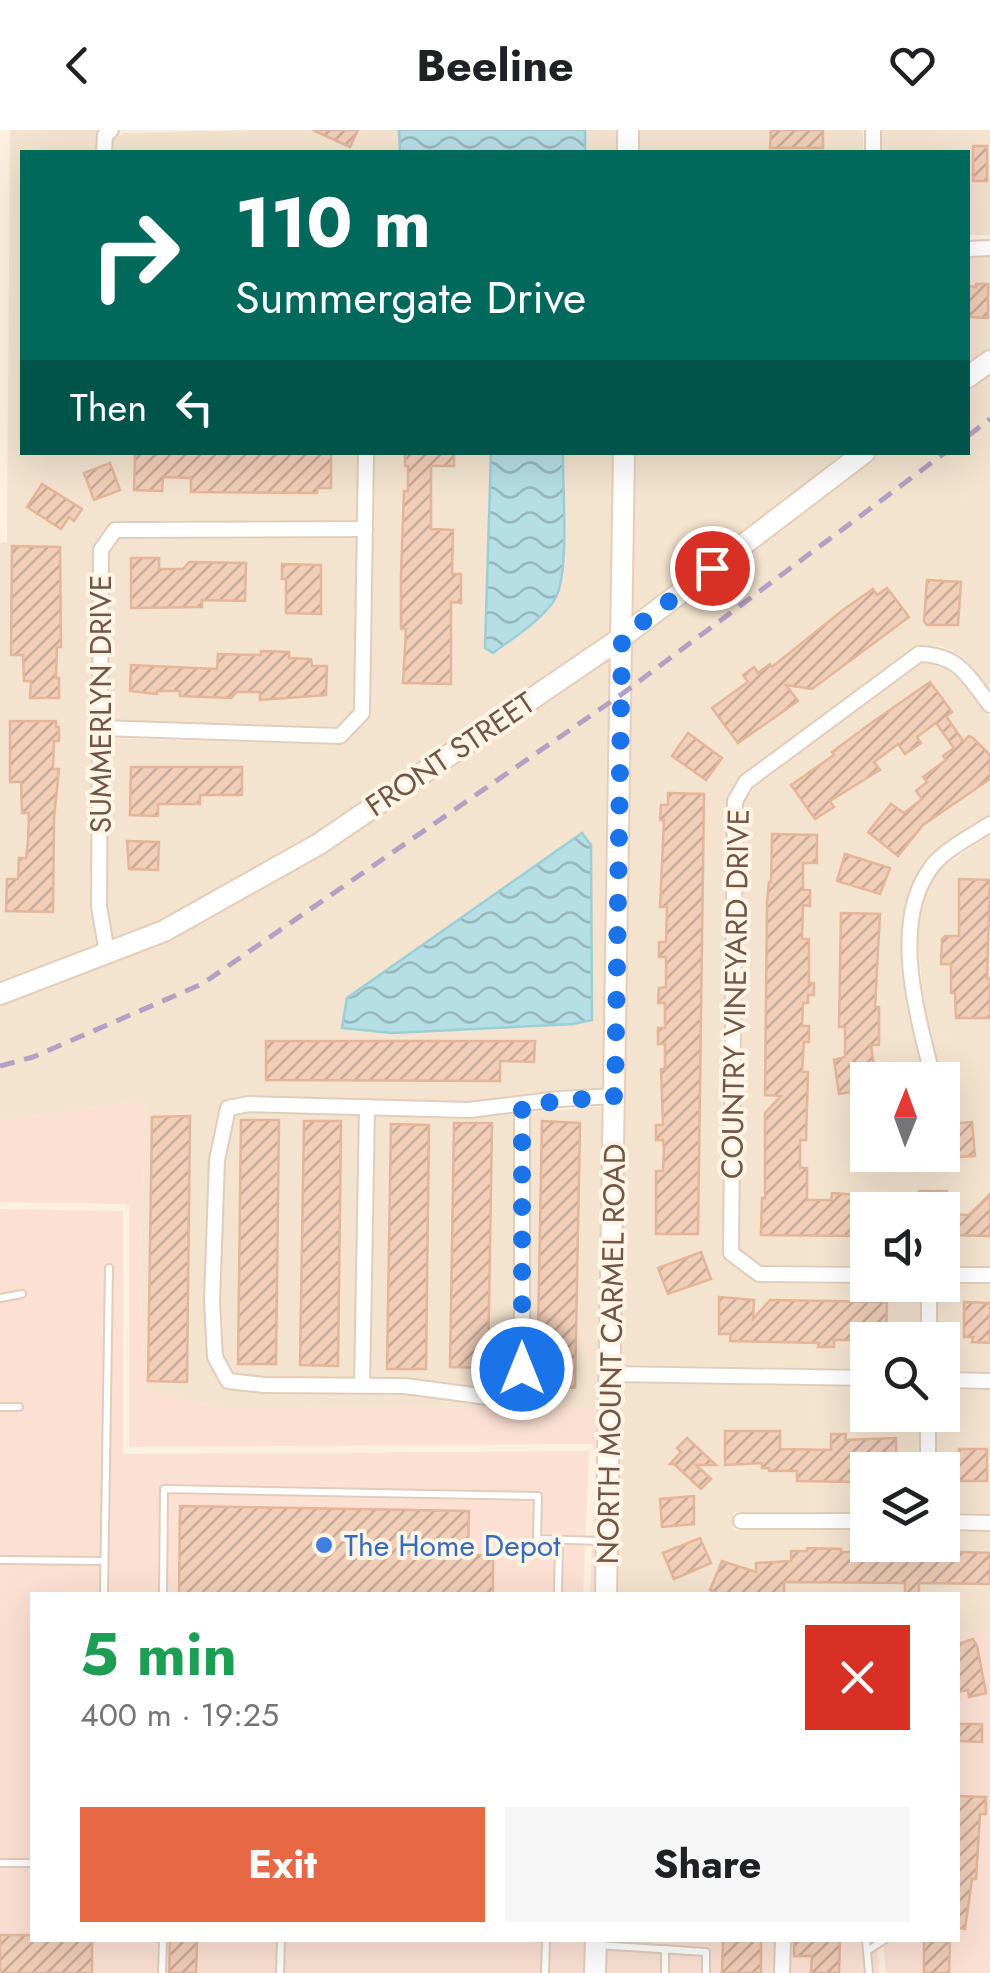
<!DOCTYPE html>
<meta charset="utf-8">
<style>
body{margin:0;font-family:Jost,sans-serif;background:#f6f6f6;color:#202124;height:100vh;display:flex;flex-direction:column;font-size:38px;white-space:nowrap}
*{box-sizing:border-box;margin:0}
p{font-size:32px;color:#757577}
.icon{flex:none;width:55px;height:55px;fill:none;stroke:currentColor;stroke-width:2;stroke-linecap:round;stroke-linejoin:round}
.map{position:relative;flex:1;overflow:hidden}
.side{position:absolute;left:30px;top:1462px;width:930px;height:350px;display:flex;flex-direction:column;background:#fff;border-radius:0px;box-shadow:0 10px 40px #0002}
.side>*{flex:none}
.top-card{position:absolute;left:20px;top:20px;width:950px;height:305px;border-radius:0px;box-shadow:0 10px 40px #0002;background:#00695c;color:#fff;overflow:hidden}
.needle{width:65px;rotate:1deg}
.tools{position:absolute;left:850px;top:932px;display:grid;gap:20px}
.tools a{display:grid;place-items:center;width:110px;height:110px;border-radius:0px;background:#fff;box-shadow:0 10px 40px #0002;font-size:50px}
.pin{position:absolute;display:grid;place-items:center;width:85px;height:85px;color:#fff;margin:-42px;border:5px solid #fff;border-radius:50%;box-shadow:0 2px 10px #0007}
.me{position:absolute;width:110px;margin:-55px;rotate:0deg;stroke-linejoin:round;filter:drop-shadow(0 0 8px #0008)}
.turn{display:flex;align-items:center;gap:35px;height:210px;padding:0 50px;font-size:45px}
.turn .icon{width:130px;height:130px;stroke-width:2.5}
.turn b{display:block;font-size:70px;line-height:85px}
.then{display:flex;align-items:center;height:95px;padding:0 50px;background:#0003;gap:20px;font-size:38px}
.round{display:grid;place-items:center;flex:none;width:105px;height:105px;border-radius:0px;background:#f6f6f6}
.overview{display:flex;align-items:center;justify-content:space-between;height:170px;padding:0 50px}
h1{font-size:60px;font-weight:700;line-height:75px;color:#1e9e55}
.action{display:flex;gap:20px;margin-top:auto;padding:20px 50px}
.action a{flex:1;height:115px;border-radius:0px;background:#e66845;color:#fff;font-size:40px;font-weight:700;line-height:115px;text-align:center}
.action a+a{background:#f6f6f6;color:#202124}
header{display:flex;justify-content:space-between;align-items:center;height:130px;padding:0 50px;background:#fff;font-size:45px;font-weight:700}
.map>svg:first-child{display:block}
.residential{fill:#f3e3cf;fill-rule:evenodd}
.commercial{fill:#fce0d4}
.water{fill:url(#water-waves);stroke:#9cced7;stroke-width:2.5}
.building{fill:url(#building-hatch);stroke:#e4b599;stroke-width:2.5}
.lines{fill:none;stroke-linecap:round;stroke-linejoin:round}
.lane-casing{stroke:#e0cdbc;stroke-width:10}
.street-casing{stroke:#e0cdbc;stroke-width:18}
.secondary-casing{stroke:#e5ceba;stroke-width:24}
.lane{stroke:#fff;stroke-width:6}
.street{stroke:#fff;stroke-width:14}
.secondary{stroke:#fff;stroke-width:20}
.rail{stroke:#b3a0c4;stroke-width:5;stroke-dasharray:15 10;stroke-linecap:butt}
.route{stroke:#1a73e8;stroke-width:18;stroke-dasharray:0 32.4}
.shop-dot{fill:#3f7fe0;stroke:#fff5e6;stroke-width:4}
.labels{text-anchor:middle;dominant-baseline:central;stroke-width:8;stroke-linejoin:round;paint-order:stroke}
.street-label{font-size:30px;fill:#725748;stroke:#fff5e6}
.shop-label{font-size:30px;fill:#366cbe;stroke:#fff5e6;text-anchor:start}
</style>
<header><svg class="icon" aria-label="back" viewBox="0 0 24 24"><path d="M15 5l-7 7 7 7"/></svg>Beeline<svg class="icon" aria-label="heart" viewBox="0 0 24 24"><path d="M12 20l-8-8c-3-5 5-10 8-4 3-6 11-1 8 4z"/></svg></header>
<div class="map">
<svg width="990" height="1843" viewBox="0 0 990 1843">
<defs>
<pattern id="water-waves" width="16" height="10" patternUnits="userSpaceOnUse" patternTransform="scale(2.5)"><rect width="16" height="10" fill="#b5dee5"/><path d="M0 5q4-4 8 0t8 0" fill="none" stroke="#98b7bc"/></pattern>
<pattern id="building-hatch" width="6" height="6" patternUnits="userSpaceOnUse" patternTransform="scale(2.5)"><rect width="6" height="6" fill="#f1ceb8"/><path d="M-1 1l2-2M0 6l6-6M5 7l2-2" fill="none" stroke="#c8aa98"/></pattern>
</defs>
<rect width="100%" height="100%" fill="#fcf1e0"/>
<g class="residential">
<path d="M10,0H99L96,22H22V322L358,323L357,390L115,391L109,394L94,414L91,775L98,817L0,854V413L7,412Z"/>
<path d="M259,0H399L400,22H112V10L123,3Z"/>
<rect x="585" y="0" width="34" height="22"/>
<rect x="636" y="0" width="227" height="22"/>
<path d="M879,0H990V105H968V22H879Z"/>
<path d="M968,123H990V220L968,236Z"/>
<path d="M990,241V561L963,527L941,516L915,517L742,645L727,671L723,1123L727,1131L759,1153L921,1155V1210H868L867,1239L619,1235L629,512L867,331H873L879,323L968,322V258Z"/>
<path d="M374,323H491L485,518L493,523L528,497L557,469L563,323H616L614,503L315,707L161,793L113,811L107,775L108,608L340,615L368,589Z"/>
<path d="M632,323H851L630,491Z"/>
<path d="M357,408L354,579L337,597L108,590L109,423L119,409Z"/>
<path d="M614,523L608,958L558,960L524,966L527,983L607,976L596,1465L598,1278L225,1277L146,1261L140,1153L146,970L0,990V873L116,830ZM592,890L573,894L392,903L342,897Z"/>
<path d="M921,533L938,534L955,543L990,588V685L930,725L909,760L901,794L908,883L925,950H868V1025H942V950H930L940,946L924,881L917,793L924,766L940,739L990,704V1136H943L942,1080H868L867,1136L762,1135L739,1119L743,674L752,659Z"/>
<path d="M990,1154V1242L943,1241L942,1210H937V1155Z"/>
<path d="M618,1253L867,1257L868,1285H920V1340H868L867,1382H734L733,1400H867L868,1415H942L943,1401L990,1402V1504L958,1502V1465H614Z"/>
<path d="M943,1259L990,1260V1384L943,1383L942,1340H936V1285H942Z"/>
</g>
<g class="commercial">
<path d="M146,970L140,1153L146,1261L225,1277L598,1278L596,1465H590L596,1322L591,1314L129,1317V1077L125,1074L0,1072V990Z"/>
<path d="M0,1079L123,1081V1324L589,1321L583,1465H32V1810H877L879,1843H0Z"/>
<path d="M958,1502L990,1504V1843H886L883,1810H958Z"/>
</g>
<g class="water">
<path d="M399,0H585V22H400Z"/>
<path d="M491,323H563C562,355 571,450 553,472C538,493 513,508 493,523L485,518Z"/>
<path d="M582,703L591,715L592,890L573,894L392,903L342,898L347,868Z"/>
</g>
<g class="building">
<path d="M313,0H358L350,17Z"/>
<path d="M776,0H823V18H770L771,1Z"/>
<rect x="973" y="16" width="14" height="35"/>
<path d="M976,154H988V188L968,187V156L976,157Z"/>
<path d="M331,322V358H317V363L191,362V348L163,347L162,361L134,360L135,323Z"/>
<path d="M405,322H454V336H431V399L453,400L452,444H461V473L451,472V554L403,553L406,499H401V444L404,361H408V336H405Z"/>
<path d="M110,333L120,360L94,370L84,343Z"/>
<path d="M42,354L82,379L74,391L69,387L61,399L27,377Z"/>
<path d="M12,416L60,417L61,517H57L56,548H59V568H30L31,551H24L23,525H11Z"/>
<path d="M131,428H159V439H183L189,432L246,433L245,471L202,470V477L131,478Z"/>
<path d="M282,434L321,435V484L286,483V449H282Z"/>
<path d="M927,450L961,452L958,495H927L924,491Z"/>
<path d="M887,458L909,487L812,559L786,555L798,571L738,613L712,578L748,552L743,545L754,537L758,543L770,534L772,537L843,480L873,459L877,465Z"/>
<path d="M261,521L289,522V528L311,529L312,536H327L326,565L260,570V562H237L231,568L180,566V561H157V564L130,561L131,535L217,539L218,524L261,525Z"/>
<path d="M930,552L952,582L946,586L963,611L969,606L973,608L990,625V649L923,695L898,726L868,702L891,674L904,683L922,669L916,661L927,652L923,647L946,630L943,626L954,618L936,593L917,607L921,613L905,624L898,614L874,632L880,640L830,671L834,677L815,689L791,655L834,625L832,622L874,591Z"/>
<path d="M10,591H56V597H59V611H54L53,639H59L54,688L53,782L6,781L7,749H18L19,728H26L28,711L29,683H22L21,652H10Z"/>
<path d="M688,603L722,628L706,650L672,626Z"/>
<path d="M131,637H242V665H200V674H158V686L130,685Z"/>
<path d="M668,663L704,664L698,1104H656V1041H663L664,1018L663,1010H656V995H663L661,939H665V914H658V898H665V873H658L659,858L666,857V827H659V812H666L667,777H660L664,690H660L661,675H668Z"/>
<path d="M772,704L817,705V733H803V760H810V776L803,775L802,809H809V853H814V865H808V873H803L802,896H809V912H804L802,942H808L806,1010H800V1038H807V1070H831L832,1063L887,1067V1080H859L858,1106L761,1105L762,1068H765V983L781,966L765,965L767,773L769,752H771Z"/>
<path d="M127,711L159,712L158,740L129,739Z"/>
<path d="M845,724L890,738L880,764L837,751Z"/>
<path d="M959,749L990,750L987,849H990V888H956L955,863H951V834H941L942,809L945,806H959Z"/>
<path d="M841,783L880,784L875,877H879V915H871L876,950H868V959L839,964L834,930L845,927V897H839Z"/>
<path d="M266,911H535L534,932L500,931V951L266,950Z"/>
<path d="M190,986L187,1252L148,1251L152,987Z"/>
<path d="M868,989V1018L853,1008Z"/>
<path d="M241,990H279L276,1234H238Z"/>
<path d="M304,991H341L338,1236L300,1235Z"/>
<path d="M542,991L580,993L575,1258L537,1256Z"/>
<path d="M972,992L975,1026L956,1027L957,1039L938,1041L936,1025H942V994Z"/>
<path d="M454,993H492L488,1238L450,1237Z"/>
<path d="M391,994L429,995L426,1239H387Z"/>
<rect x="919" y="1061" width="28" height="19"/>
<path d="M990,1064V1106L942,1105V1084L969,1085Z"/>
<path d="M701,1122L711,1149L668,1164L658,1138Z"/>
<path d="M719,1167L754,1170L753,1189L770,1170L887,1172L886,1210H834V1217H818L819,1213L730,1211L731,1204H719Z"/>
<path d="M964,1172L990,1173V1213L972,1212L973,1207H964Z"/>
<path d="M725,1301H780V1319L831,1320V1304H846L845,1310L896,1308V1340H868V1350L858,1352L797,1351V1341H769V1338H762V1333L725,1335Z"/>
<path d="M687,1308L716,1335H696L711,1349L701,1359L674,1334H670L681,1322L677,1318Z"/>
<path d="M959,1319H987V1351H958Z"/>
<path d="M694,1366V1394L662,1397L660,1369Z"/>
<path d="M180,1376L469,1381L468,1425H493V1465H179Z"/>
<path d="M700,1408L711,1433L674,1449L663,1423Z"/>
<path d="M807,1418L841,1419V1422H880V1419L990,1423V1454L919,1453V1464H905V1453L784,1452V1465H722L710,1460L722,1431L756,1442V1433L791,1431V1421H807Z"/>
<path d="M973,1509L977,1516L986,1563L969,1567L968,1560L958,1562V1514Z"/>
<path d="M958,1594H982V1612L958,1611Z"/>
<path d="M958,1666L986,1667V1684H980L976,1749H972L965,1799L958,1798Z"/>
<path d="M0,1805H32V1810H92V1843H0Z"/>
<path d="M170,1810H197L196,1843H169Z"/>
<path d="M723,1810H761V1843H722Z"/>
<path d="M794,1810H840L839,1843H811L812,1826H794Z"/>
<path d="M924,1811H950L949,1843H924Z"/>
</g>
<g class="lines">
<defs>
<g id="lane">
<path d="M0,1168L22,1164"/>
<path d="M0,1277H19"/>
<path d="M0,1430L104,1431"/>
<path d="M104,1465L109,1138"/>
<path d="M163,1465L164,1359L538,1366L537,1409L601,1411"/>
<path d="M558,1465L559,1409"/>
<path d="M0,1733H32"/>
<path d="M866,1810L869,1843"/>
<path d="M597,1815L706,1822V1843"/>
<path d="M867,1821L884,1810"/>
<path d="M162,1843L163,1810"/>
<path d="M280,1843L281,1810"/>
<path d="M545,1843L546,1810"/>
<path d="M665,1843V1819"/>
</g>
<g id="street">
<path d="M104,22L105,5L111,0"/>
<path d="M873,22V0"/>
<path d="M968,119L990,118"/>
<path d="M100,598L340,606L362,583L366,322"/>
<path d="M107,823L99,776L101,420L115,400L365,399"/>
<path d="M931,940C916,880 890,789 933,735C946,719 972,706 990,694"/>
<path d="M522,975V1239L488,1267L405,1256L264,1255L228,1251L215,1227L212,1171L217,1030L228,978L249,974L469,980L559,969L615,966"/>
<path d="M868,1145L759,1144L731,1123L735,671L746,652L919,524C959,525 967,545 990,575"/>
<path d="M942,1145H990"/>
<path d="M929,1210V1155"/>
<path d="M611,1244L868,1248"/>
<path d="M942,1250L990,1251"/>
<path d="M362,1256L367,977"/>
<path d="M928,1340V1285"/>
<path d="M741,1391H868"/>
<path d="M942,1392L990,1393"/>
<path d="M782,1843L783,1810"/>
</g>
<g id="secondary">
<path d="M628,22V0"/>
<path d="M968,247L990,231"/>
<path d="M0,864L164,801L319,714L621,508L865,322"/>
<path d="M606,1465L624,322"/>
<path d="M595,1843L596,1810"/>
</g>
</defs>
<use href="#lane" class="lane-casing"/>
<use href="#street" class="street-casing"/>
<use href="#secondary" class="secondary-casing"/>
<use href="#lane" class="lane"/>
<use href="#street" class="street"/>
<use href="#secondary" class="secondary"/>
<g class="rail">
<path d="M968,306L990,289"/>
<path d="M0,936L33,927L202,854L622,564L946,322"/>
</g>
</g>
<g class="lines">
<path class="route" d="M522,1239V975L615,966L622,508L712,438"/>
</g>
<circle class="shop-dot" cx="324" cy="1415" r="10"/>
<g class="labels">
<g class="street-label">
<text transform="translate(100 574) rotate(-90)">SUMMERLYN DRIVE</text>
<text transform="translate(450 624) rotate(-34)">FRONT STREET</text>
<text transform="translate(735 864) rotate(-89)">COUNTRY VINEYARD DRIVE</text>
<text transform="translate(611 1224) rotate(-89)">NORTH MOUNT CARMEL ROAD</text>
</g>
<g class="shop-label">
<text x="344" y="1415">The Home Depot</text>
</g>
</g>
</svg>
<div class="tools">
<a><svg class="needle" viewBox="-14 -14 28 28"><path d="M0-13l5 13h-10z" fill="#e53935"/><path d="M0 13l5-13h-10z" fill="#757577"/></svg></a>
<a><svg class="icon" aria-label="sound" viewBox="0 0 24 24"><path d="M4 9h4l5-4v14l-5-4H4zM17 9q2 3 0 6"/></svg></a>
<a><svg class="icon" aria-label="search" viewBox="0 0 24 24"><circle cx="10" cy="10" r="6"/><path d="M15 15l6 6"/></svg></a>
<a><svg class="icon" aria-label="layers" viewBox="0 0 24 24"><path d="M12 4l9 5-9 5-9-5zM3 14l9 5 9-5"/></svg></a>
</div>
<div class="pin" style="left:712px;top:438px;background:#d93025"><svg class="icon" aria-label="arrive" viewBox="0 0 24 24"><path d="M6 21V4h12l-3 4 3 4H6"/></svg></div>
<svg class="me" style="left:522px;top:1239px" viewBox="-20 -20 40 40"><circle r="17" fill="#1a73e8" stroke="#fff" stroke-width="3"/><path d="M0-11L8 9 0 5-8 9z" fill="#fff"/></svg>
<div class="top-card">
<div class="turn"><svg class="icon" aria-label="right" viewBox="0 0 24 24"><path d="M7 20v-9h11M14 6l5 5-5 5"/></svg><div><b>110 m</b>Summergate Drive</div></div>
<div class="then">Then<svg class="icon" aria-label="left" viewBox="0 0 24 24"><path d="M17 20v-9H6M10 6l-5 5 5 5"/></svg></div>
</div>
<section class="side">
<div class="overview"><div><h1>5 min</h1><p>400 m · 19:25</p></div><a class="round" style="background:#d93025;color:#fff"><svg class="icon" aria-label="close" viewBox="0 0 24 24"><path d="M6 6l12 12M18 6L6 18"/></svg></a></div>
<div class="action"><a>Exit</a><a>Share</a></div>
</section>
</div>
